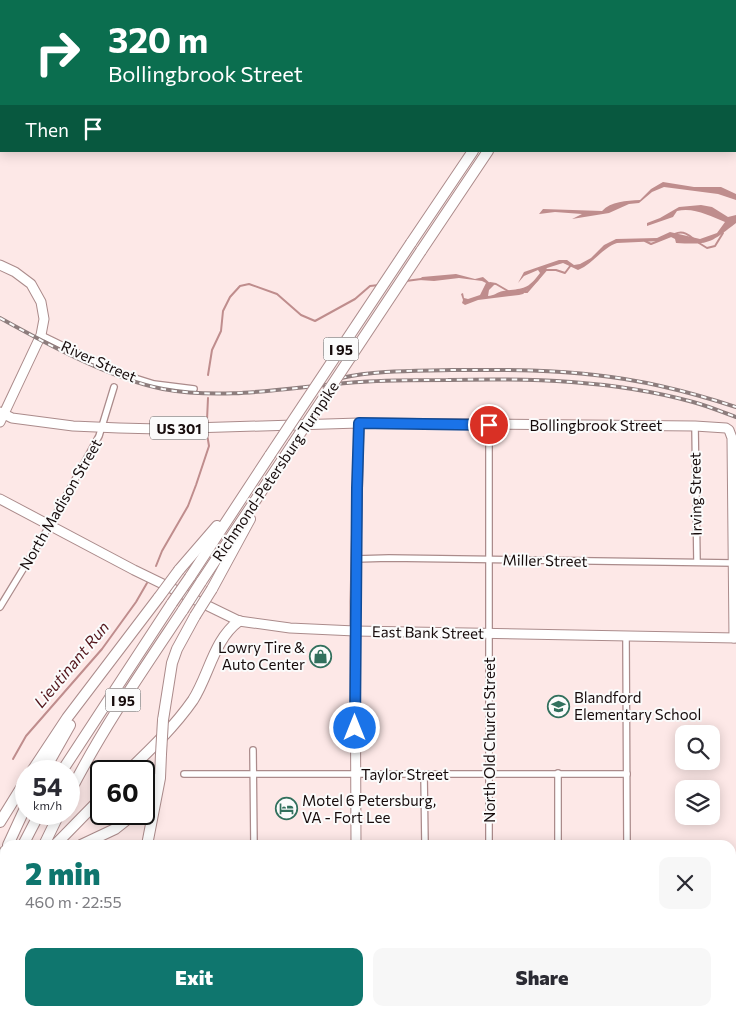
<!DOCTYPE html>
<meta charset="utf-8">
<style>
body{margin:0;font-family:Commissioner,sans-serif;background:#f7f7f7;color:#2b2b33;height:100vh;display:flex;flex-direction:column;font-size:19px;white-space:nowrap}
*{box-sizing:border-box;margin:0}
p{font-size:16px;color:#7c7c81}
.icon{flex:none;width:28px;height:28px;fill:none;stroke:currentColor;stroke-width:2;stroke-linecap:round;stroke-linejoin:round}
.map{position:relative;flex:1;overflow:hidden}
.sheet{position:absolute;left:0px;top:840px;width:736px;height:176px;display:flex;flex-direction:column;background:#fff;border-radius:15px 15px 0 0;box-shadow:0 2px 12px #0003}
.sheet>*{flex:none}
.guide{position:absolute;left:0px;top:0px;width:736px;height:152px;box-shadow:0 2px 12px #0003;background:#0b6e4f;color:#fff;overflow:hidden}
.tools{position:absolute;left:675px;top:725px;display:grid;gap:10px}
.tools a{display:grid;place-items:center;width:45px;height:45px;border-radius:10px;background:#fff;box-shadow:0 2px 12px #0003;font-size:25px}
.speed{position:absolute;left:15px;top:760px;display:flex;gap:10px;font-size:25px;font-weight:700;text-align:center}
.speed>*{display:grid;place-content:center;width:65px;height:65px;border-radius:50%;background:#fff;box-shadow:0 2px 12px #0003;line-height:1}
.speed small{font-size:12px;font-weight:400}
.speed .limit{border:2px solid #111;border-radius:8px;background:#fff;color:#111}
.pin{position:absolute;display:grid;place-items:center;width:42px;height:42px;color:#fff;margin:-21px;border:2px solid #fff;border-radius:50%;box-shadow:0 1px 5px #0007}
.me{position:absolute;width:55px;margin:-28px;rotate:0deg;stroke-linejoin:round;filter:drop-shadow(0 0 4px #0008)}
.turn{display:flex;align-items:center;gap:18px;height:105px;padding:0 25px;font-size:22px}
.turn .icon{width:65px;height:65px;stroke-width:2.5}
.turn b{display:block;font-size:35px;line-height:42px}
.then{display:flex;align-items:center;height:48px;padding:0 25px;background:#0003;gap:10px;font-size:19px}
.round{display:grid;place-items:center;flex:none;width:52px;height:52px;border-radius:10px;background:#f7f7f7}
.overview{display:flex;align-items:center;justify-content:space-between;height:85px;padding:0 25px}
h1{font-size:30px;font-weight:800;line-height:38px;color:#0f766e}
.button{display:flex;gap:10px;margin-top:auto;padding:10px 25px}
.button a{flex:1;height:58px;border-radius:10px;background:#0f766e;color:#fff;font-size:20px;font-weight:800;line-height:58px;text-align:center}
.button a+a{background:#f7f7f7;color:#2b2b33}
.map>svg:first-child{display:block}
.water{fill:#bf8d8d}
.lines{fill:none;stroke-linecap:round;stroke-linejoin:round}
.stream{stroke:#bf8d8d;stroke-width:2}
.street-casing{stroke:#ab8b8b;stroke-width:8}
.secondary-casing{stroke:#ab8b8b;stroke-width:11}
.primary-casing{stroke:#ab8b8b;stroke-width:11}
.highway-casing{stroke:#ab8b8b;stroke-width:12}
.street{stroke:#fff;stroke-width:5.5}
.secondary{stroke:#fff;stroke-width:9}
.primary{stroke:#fff;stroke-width:9}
.highway{stroke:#fff;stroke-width:10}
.rail-casing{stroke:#8d7d7d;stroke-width:4}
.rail{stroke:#fbfbfb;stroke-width:2;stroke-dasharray:5.5;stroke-linecap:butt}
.highway-bridge-casing{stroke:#ab8b8b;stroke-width:12;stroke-linecap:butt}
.highway-bridge{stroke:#fff;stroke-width:10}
.route-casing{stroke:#114b97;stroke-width:12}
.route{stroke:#1a73e8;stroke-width:9}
.labels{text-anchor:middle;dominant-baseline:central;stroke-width:4;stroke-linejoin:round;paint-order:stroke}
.shield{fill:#fbfbfb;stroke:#5b5353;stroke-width:1}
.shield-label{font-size:14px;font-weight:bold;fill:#160b0b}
.street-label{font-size:15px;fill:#160b0b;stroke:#fbfbfb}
.poi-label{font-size:15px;fill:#160b0b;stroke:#fbfbfb;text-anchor:start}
.water-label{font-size:16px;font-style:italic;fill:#52141a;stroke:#fbfbfb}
</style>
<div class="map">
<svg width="736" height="1016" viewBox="0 0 736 1016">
<rect width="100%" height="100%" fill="#fde8e7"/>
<g class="water">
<path d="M502,0H629L632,1H503Z"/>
<path d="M663,182L694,187H721L736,194V200L718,194L664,187L652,192L639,203L629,204L609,213L572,219L582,214L555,212L539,214L543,209L602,211C611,201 626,201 640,200L651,189Z"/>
<path d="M701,205L712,207L728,217L736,215V223C710,243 710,245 676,243L675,239L669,236L660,241L617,243C602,248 593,264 578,270L563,263L547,268L538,281L523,294L519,295L478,300L465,305L462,303L463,300L461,294L463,293L464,298L468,299L480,295L486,283L482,281L459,278L434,281L419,280L422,277L456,274L475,279L483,277L491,284H495L489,290L488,296C494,296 497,292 503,291C522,288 527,291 540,273L538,270L524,276L518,283L524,272L559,260H567L574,265L580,264L591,258L604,245L616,239L657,238L670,232L700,239L717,233L725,222C710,216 694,207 677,211L673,217L647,226V223L660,218L679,207Z"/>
</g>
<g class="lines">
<g class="stream">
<path d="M675,234C683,230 689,235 695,240"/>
<path d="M645,241L651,244L671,236"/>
<path d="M699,243L707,248L715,246L723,233"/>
<path d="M406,281L421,279"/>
<path d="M490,283L496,284L508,291"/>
<path d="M525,292H527L546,270H556L565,273L571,265"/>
<path d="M208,375L212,350L221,331L223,311L230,297L240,286L249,284L277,294L301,315L315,321L355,299L370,286L379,285"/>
<path d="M207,420L208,398"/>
<path d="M156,566L162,551L188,506L196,485L209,446L207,434"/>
<path d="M13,759L26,736L102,649L136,602L147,583"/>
</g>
<defs>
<g id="street">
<path d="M17,0L18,1"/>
<path d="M197,0L199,1"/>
<path d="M297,0L298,1"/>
<path d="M224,1L225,0"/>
<path d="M41,335L119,373L154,384L194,389"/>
<path d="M489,425V845"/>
<path d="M695,426L697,562"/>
<path d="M356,559L389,558L734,563"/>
<path d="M0,607L50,525L99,436L114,387"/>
<path d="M626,637L627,845"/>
<path d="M253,750L254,845"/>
<path d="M558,773V845"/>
<path d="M184,774H627"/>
<path d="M424,774L425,845"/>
<path d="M255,1011V1016"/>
<path d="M491,1011V1016"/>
<path d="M560,1011V1016"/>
<path d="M628,1011V1016"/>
<path d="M691,1016L693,1011"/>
</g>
<g id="secondary">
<path d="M0,265L15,272L31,284L41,302L44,319L41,335L0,422"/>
<path d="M359,423L695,426L726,428L729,430L732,438L734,638"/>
<path d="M355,631L736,638"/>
</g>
<g id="primary">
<path d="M0,412L12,418L73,426L119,428L159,429L359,423L355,602L356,845"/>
<path d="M0,499L134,570L239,621L290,628L355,631"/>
<path d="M353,1011V1016"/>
<path d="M365,1016V1011"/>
</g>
<g id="highway">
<path d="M573,1L574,0"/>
<path d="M588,1L589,0"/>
<path d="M411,243L473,151"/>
<path d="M421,251L488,151"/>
<path d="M179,570L217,526"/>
<path d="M190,577L270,455"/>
<path d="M201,582L293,444"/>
<path d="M212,589L250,519"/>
<path d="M163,720L172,663L177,649L195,616"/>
<path d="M32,771L67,718L159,597"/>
<path d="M44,771L70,725"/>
<path d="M62,771L172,603"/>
<path d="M128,771C151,749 175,726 193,700C209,675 214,639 239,621"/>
<path d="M69,794C102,729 143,670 183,610"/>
<path d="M144,803L155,779"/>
<path d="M0,822L26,780"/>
<path d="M8,845L26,806"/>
<path d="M23,845L39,814"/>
<path d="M44,845L59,814"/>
<path d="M55,845L101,798"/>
<path d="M81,845L115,829L134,814"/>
<path d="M147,845L160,778L161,754"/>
<path d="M0,862L5,851"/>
<path d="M0,873L5,875"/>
<path d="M731,897L736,894"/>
<path d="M0,902L5,890"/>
<path d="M0,969L5,951"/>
<path d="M14,1016L17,1011"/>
<path d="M42,1016L45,1011"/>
</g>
</defs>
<use href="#street" class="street-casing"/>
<use href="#secondary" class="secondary-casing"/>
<use href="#primary" class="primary-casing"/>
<use href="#highway" class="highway-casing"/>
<use href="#street" class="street"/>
<use href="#secondary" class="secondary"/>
<use href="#primary" class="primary"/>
<use href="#highway" class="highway"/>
<defs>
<g id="rail">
<path d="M0,318C47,344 111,379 163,389C229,401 295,386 360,382C389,380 419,380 448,380C530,378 613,380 693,402C708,406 722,412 736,417"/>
<path d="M341,378C377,370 414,371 451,370C498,370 547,369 595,375C643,380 690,392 736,407"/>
</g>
</defs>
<use href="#rail" class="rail-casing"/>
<use href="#rail" class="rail"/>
<defs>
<g id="highway-bridge">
<path d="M293,444L421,251"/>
<path d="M270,455L411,243"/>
<path d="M159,597L179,570"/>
<path d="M172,603L190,577"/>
<path d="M183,610L201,582"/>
<path d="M195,616L212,589"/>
<path d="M161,754L163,720"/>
</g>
</defs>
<use href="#highway-bridge" class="highway-bridge-casing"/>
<use href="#highway-bridge" class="highway-bridge"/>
</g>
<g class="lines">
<defs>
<path id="route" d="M355,728L357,488L359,423L489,425"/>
</defs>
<use href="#route" class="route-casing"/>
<use href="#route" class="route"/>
</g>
<defs>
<symbol id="shop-ring" viewBox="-11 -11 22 22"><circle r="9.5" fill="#fbfbfb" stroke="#32705d" stroke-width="1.5"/><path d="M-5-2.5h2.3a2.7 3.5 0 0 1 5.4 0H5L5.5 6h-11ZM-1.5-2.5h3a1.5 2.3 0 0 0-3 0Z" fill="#32705d"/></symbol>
<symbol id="school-ring" viewBox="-11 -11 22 22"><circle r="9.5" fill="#fbfbfb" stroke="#32705d" stroke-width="1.5"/><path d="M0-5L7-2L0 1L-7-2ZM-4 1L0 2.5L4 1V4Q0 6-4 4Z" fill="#32705d"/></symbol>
<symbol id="hotel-ring" viewBox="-11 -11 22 22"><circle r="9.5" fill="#fbfbfb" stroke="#32705d" stroke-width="1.5"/><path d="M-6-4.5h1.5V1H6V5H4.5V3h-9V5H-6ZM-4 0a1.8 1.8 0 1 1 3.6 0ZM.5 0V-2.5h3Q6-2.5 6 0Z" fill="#32705d"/></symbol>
</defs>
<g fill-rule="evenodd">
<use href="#shop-ring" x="308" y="644" width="25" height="25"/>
<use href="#school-ring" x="546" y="694" width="25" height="25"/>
<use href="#hotel-ring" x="274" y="796" width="25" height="25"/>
</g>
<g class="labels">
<g class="shield">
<rect x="323.5" y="337.5" width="35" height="23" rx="4"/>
<rect x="150" y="416.5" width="58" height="23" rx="4"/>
<rect x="105.5" y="688.5" width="35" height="23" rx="4"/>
</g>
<g class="shield-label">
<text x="341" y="349">I 95</text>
<text x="179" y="428">US 301</text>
<text x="123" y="700">I 95</text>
</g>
<g class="street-label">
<text transform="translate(99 361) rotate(24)">River Street</text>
<text x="596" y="425">Bollingbrook Street</text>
<text transform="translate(275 471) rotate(-56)">Richmond-Petersburg Turnpike</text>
<text transform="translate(695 494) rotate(-91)">Irving Street</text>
<text transform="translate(60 504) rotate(-60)">North Madison Street</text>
<text transform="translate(545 560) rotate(1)">Miller Street</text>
<text transform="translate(428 632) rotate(1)">East Bank Street</text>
<text transform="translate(489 740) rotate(-90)">North Old Church Street</text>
<text x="405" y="774">Taylor Street</text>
</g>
<g class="poi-label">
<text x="305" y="647" text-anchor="end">Lowry Tire &amp;<tspan x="305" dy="17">Auto Center</tspan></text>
<text x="574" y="697">Blandford<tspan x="574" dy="17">Elementary School</tspan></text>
<text x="302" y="800">Motel 6 Petersburg,<tspan x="302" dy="17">VA - Fort Lee</tspan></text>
</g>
<g class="water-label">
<text transform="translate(71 664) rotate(-50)">Lieutinant Run</text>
</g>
</g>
</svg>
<div class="tools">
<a><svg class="icon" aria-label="search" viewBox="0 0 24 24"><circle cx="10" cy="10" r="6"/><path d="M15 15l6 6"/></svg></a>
<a><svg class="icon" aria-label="layers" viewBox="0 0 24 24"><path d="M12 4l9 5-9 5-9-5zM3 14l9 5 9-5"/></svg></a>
</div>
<div class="speed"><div>54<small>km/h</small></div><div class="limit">60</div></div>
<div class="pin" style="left:489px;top:425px;background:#d93025"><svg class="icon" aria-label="arrive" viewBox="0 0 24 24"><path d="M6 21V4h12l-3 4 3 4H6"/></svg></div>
<svg class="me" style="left:355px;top:728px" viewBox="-20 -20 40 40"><circle r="17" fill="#1a73e8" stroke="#fff" stroke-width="3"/><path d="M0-11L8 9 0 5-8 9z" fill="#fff"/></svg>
<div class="guide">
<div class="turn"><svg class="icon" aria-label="right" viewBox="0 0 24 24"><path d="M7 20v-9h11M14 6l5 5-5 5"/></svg><div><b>320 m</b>Bollingbrook Street</div></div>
<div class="then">Then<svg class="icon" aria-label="arrive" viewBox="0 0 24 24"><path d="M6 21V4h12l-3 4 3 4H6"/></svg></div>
</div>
<section class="sheet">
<div class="overview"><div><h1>2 min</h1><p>460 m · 22:55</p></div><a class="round"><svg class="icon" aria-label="close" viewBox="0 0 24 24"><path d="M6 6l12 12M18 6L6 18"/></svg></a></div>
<div class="button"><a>Exit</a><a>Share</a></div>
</section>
</div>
